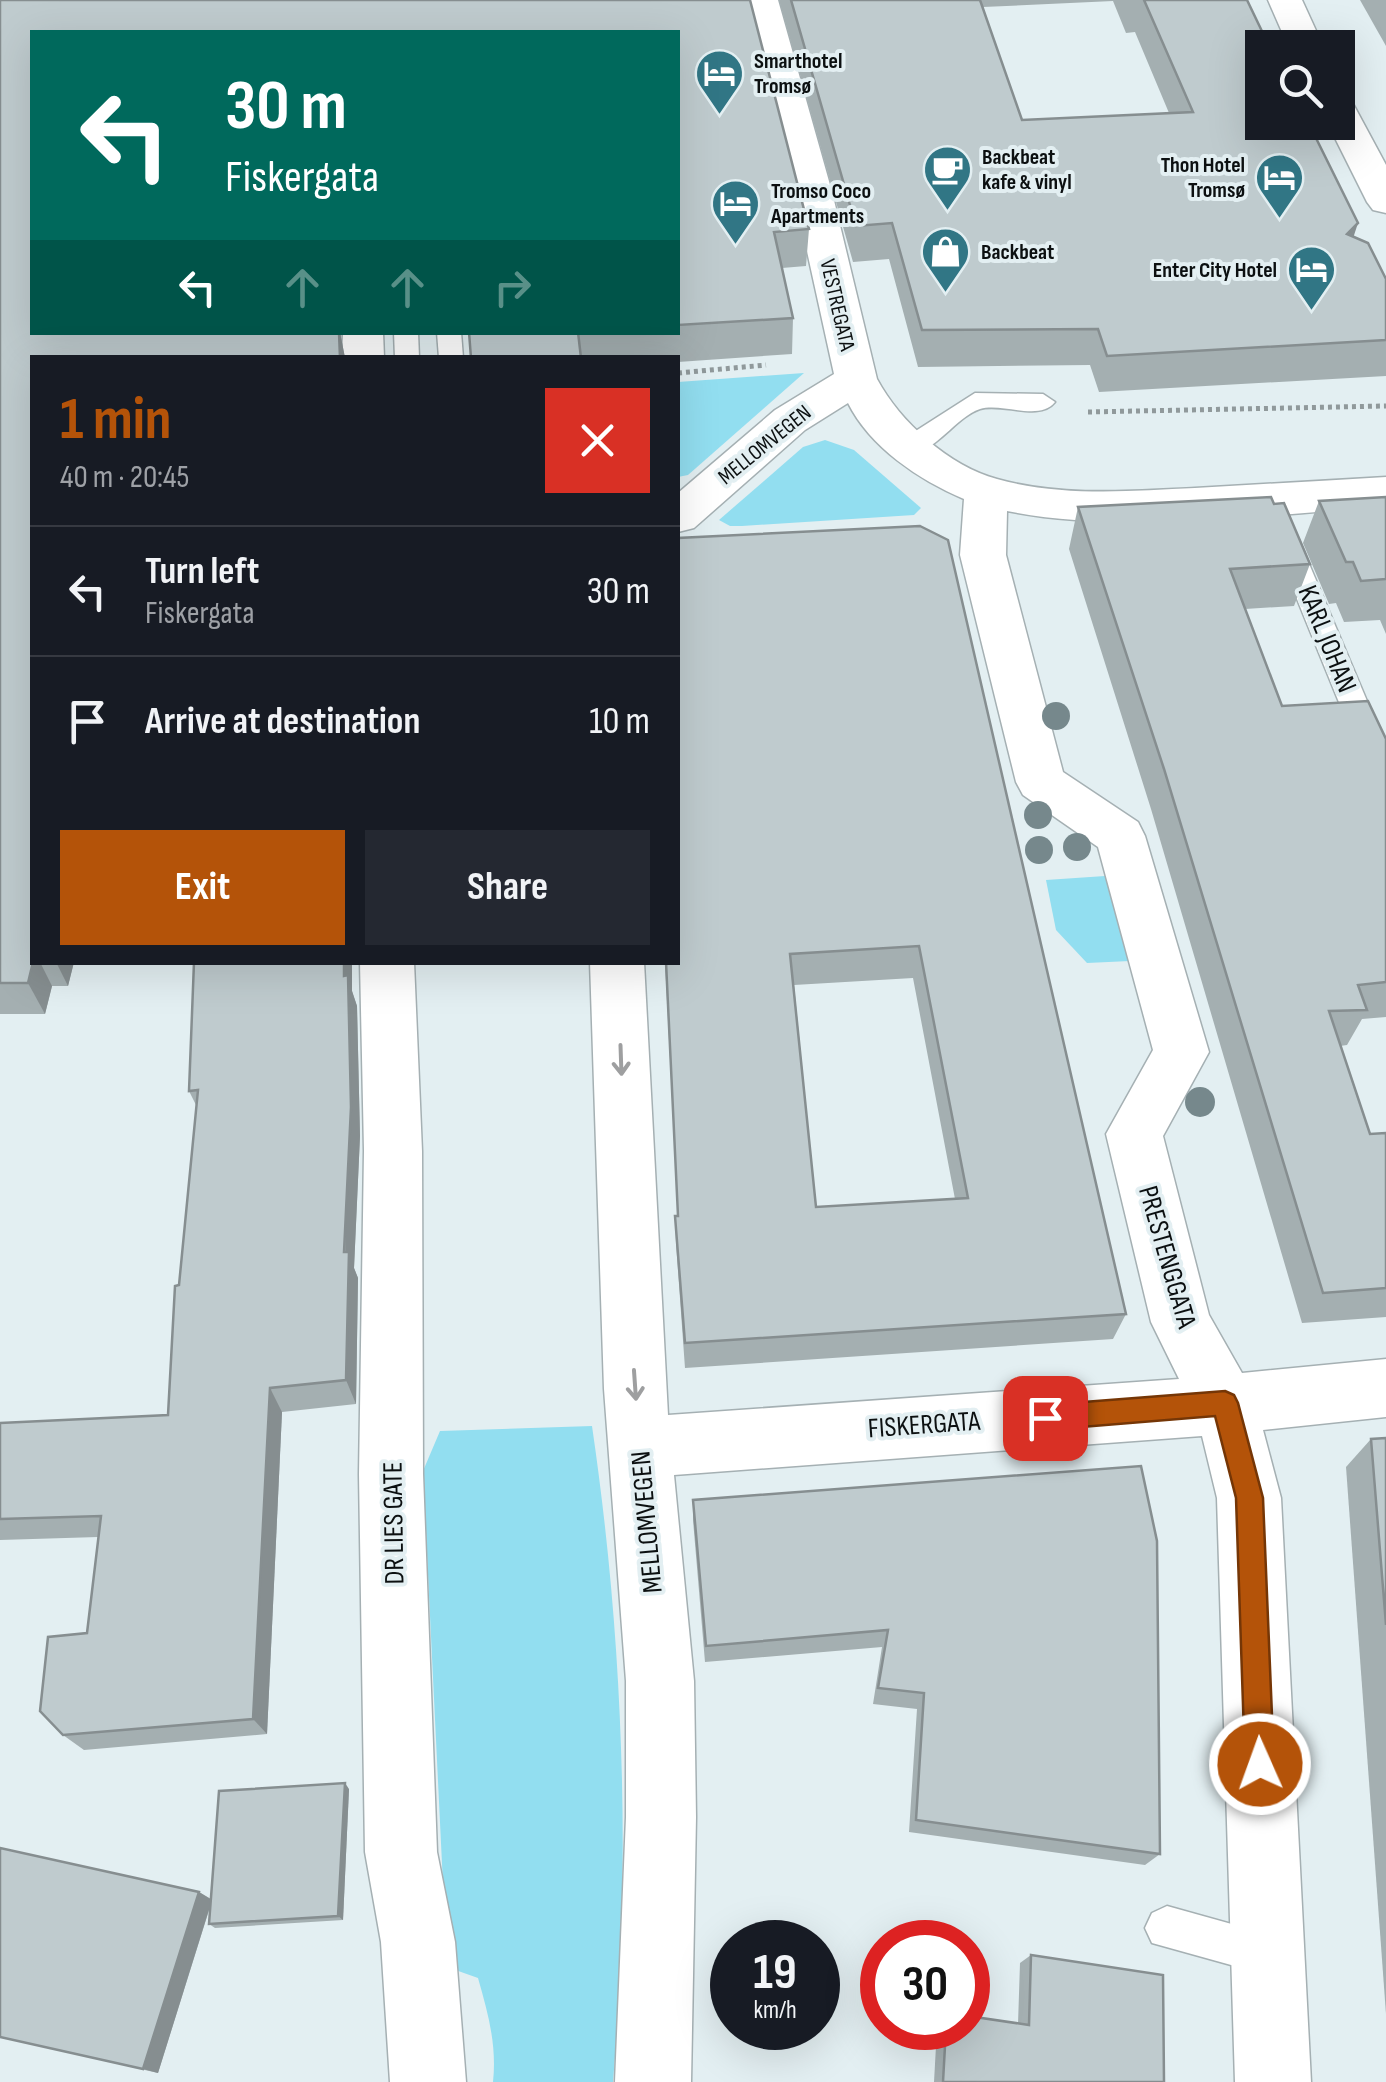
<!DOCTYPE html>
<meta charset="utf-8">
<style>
body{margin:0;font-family:"Sofia Sans Condensed",sans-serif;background:#242831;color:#f1f3f6;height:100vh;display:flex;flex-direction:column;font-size:38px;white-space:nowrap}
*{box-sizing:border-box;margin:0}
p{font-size:32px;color:#9ea1a6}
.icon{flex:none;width:55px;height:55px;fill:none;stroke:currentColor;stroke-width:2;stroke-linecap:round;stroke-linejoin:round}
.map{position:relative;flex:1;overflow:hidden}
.details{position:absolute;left:30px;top:355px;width:650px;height:610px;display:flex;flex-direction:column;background:#171b24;border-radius:0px;box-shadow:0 10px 40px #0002}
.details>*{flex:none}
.top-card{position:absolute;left:30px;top:30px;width:650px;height:305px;border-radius:0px;box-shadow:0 10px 40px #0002;background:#00695c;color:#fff;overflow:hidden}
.controls{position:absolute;left:1245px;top:30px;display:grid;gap:20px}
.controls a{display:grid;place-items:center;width:110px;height:110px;border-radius:0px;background:#171b24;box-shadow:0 10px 40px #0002;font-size:50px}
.speed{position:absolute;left:710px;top:1920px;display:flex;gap:20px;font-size:50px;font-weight:700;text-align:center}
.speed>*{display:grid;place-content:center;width:130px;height:130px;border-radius:50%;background:#171b24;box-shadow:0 10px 40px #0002;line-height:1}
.speed small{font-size:25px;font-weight:400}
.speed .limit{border:15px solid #d22;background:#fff;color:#111}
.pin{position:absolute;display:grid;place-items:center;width:85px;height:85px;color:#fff;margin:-42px;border-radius:20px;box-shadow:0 5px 15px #0006}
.me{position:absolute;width:110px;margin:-55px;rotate:358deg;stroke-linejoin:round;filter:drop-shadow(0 0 8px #0008)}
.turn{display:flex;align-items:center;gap:35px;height:210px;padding:0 30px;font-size:45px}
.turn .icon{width:130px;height:130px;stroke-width:2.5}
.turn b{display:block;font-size:70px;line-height:85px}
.lanes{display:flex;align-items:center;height:95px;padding:0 30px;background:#0003;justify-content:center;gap:50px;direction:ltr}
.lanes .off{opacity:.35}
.round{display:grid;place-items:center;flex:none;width:105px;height:105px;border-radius:0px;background:#242831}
.overview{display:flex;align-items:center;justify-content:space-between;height:170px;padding:0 30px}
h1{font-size:60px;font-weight:700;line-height:75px;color:#b45309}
.primary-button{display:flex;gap:20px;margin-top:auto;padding:20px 30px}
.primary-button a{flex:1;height:115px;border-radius:0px;background:#b45309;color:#fff;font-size:40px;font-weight:700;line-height:115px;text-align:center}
.primary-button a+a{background:#242831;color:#f1f3f6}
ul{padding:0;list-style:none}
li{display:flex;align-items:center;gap:30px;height:130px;padding:0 30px;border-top:2px solid #363941}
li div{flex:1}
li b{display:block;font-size:38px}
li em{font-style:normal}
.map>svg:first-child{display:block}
.green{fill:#92def0}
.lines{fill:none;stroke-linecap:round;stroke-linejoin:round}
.lane-casing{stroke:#a5b0b3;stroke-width:3}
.street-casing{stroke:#a5b0b3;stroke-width:3}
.secondary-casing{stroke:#a5b0b3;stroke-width:3}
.path{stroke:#90999b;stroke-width:5;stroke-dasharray:4 4;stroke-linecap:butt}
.lane{fill:#fff;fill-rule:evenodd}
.street{fill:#fff;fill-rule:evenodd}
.secondary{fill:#fff;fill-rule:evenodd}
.tree{fill:#76888c}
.wall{fill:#a4afb1;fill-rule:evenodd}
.shaded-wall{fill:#868e90}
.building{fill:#bfcbce;stroke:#868e90;stroke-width:2.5;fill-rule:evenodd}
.oneway{stroke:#9e9fa0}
.route{fill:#b45309;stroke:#753606;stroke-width:2.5}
.labels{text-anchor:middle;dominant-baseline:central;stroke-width:8;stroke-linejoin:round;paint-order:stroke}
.far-poi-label{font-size:22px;font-weight:bold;fill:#0c1011;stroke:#e3eff2;text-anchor:start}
.far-street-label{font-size:22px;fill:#0c1011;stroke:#e3eff2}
.street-label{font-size:28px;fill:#0c1011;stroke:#e3eff2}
</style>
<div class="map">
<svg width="1386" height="2082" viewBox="0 0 1386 2082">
<rect width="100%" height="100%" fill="#e3eff2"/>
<g class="green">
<path d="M804,373L688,475L678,477V382Z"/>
<path d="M825,440L854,450L921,508L914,515L742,526H730L719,520L803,447Z"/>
<path d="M1105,876L1130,961L1087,963L1056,930L1046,880Z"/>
<path d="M592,1426C624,1644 631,1863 613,2082H493C497,2045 488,2013 478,1978L447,1967L423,1471L440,1431Z"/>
</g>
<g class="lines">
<defs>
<g id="lane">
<path d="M394,332H418L419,358H395Z"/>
<path d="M437,332H461L463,358H439Z"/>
<path d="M975,393L1043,394L1055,402C1039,422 1002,402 980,409C953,418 931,461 900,453L896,447L900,441Z"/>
<path d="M1286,531L1295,534L1299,540L1386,746V792L1376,789L1371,781L1273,540L1277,534Z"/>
<path d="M1167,1906L1282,1938L1289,1953L1282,1968L1267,1975L1152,1943L1145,1928L1152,1913Z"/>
</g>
<g id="street">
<path d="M744,0H778L832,192L877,379C900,422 949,466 997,479C1061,497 1130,491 1195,488C1259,484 1322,481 1386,477V507C1264,514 1127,535 1007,511L1006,555L1063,772L1138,822L1145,836L1209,1052L1163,1136L1209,1315L1242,1373L1386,1359V1417L1263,1430L1281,1498L1311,2082H1235L1217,1498L1202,1436L674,1475L694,1681L696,1817L691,2082H615L626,1817V1681L604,1389L590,962H644L668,1415L1179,1379L1151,1322L1106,1134L1153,1050L1098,847L1023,795L1016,782L960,555L964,499C919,480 870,447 848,403L805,430L694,528L678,532V493L775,410L834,374L794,192Z"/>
<path d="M343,332H383L384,358H342Z"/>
<path d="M360,962H414L422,1151L423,1474L437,1852L455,1942L466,2082H390L381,1942L365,1852L359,1474L364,1151Z"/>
</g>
<g id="secondary">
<path d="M1268,0H1302L1324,48H1289Z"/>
<path d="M1338,97L1351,100L1386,165V213L1373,210L1367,202L1327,122H1338Z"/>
</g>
</defs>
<use href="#lane" class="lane-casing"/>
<use href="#street" class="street-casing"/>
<use href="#secondary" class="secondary-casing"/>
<g class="path">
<path d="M678,373L766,365"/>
<path d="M1088,412L1386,406"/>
</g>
<use href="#lane" class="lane"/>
<use href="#street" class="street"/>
<use href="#secondary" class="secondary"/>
</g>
<g class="tree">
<circle cx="1056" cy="716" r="14"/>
<circle cx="1038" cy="815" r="14"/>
<circle cx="1077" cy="847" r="14"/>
<circle cx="1039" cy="850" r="14"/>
<circle cx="1200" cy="1102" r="15"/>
</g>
<g class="wall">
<path d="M0,0H750L809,229L806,266L782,268L793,318L792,354L678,362V358H471L469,332H678V32H32V332H340L345,358H32V962H74L68,986H52L45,1014H0Z"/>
<path d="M779,0H1247L1354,237L1386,279V376L1099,392L1090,365L918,367L889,259L853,262ZM1113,1L1126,33L1135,32L1169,113L1022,120L983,7Z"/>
<path d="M1360,0H1386V46Z"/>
<path d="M1386,497V634L1380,620L1344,622L1336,603L1329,604L1303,543L1319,501Z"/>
<path d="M1274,504L1310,564L1294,606L1245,609L1282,706L1386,739V1017L1362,1019L1347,1045L1340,1046L1370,1134L1386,1133V1317L1302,1323L1151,809L1069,549L1078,507Z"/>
<path d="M920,526L1126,1314L1113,1339L685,1368L676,1243L675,1216H678L665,962H678ZM913,978L955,1199L816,1207L794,985Z"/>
<path d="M352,991L357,1006L360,1136L354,1268L358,1278L356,1404L282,1412L267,1734L84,1750L63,1735L87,1633L98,1537L0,1540V1423L168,1415L197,1107L189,1091Z"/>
<path d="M1386,1438V2014L1346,1467L1371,1439Z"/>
<path d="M1141,1466L1160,1854L1145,1865L909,1832L917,1709L873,1704L882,1647L705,1662L693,1520V1500Z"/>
<path d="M349,1789L343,1920L215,1928L209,1924L210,1907L158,2073L0,2037L199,1892L211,1899Z"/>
<path d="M1031,1955L1164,2082H934L937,2028H968L1018,2024L1020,1963Z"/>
</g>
<g class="shaded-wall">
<path d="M1358,223L1346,260L1347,234Z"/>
<path d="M333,332H340L345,358H340Z"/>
<path d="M33,962H40L52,986L45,1014L28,983Z"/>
<path d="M56,962H74L68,986Z"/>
<path d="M344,962H352V991L357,1006L360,1136L354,1268L358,1278L356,1404L346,1380Z"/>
<path d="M270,1388L282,1412L267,1734L253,1719Z"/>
<path d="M345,1783L349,1789L343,1920L338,1916Z"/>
<path d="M199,1892L212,1900L158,2073L143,2069Z"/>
</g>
<g class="building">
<path d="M0,0H750L809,229L774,232L793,318L678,325V32H32V332H339L340,358H32L33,962L28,983H0Z"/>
<path d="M791,0H980L1022,120L1193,112L1144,0H1247L1270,48H1262V122H1308L1358,223L1347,234L1368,243L1386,279V340L1107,356L1098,329L922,330L892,223L856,226Z"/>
<path d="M469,332H578L581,358H471Z"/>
<path d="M1271,497L1274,504L1284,503L1310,564L1230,569L1282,706L1368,701L1386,739V982L1358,985L1367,1010L1329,1011L1370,1134L1386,1133V1288L1323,1293L1164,769L1078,507Z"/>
<path d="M1386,497V579L1361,581L1353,562H1346L1319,501Z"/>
<path d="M920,526L948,540L1126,1314L685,1343L675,1216H678L666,962H678V538ZM919,946L968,1198L816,1207L790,954Z"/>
<path d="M194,962H344V976L348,975L351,1107L344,1252H349L346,1380L270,1388L253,1719L63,1735L40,1711L48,1637L87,1633L101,1516L0,1519V1423L168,1415L175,1286L179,1285L198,1090L189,1091Z"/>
<path d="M1386,1438V1625L1371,1439Z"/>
<path d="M1141,1466L1157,1541L1160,1854L916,1820L924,1693L878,1688L888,1630L706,1646L693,1500Z"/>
<path d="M345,1783L338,1916L209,1924L219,1791Z"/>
<path d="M0,1848L199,1892L143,2069L0,2037Z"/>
<path d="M1031,1955L1163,1975L1164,2082H943L946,2028H968V2016L1029,2025Z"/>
</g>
<defs><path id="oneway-shaft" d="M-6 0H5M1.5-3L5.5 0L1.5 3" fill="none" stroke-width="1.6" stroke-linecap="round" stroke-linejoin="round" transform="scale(2.5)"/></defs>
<g class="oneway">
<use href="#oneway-shaft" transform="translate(621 1060) rotate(88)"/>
<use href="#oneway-shaft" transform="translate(635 1385) rotate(86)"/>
</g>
<path class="route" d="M1225,1391L1234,1395L1238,1403L1263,1498L1274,1764L1270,1774L1260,1778L1249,1774L1245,1764L1236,1498L1215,1416L1045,1430L1036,1426L1032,1418L1036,1409L1045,1405Z"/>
<defs>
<symbol id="hotel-pin" viewBox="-11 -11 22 30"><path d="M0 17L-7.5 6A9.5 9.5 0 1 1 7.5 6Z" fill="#317685" stroke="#e3eff2"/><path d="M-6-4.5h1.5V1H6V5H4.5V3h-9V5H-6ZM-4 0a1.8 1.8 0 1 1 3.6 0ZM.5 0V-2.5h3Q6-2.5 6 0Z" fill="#fff"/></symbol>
<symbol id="cafe-pin" viewBox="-11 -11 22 30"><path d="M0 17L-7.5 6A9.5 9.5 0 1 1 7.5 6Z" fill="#317685" stroke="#e3eff2"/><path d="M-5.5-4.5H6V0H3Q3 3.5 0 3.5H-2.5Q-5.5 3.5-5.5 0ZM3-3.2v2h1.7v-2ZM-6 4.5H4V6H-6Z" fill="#fff"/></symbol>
<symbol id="shop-pin" viewBox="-11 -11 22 30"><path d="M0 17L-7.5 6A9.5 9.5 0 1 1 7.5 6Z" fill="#317685" stroke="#e3eff2"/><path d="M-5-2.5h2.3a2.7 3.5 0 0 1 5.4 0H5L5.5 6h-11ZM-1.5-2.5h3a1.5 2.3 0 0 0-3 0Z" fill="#fff"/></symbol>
</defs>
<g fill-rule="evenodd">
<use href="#hotel-pin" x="692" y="46" width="55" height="75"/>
<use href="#cafe-pin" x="920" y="142" width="55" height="75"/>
<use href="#hotel-pin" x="1252" y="150" width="55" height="75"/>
<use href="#hotel-pin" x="708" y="176" width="55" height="75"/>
<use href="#shop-pin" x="918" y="224" width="55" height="75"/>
<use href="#hotel-pin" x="1284" y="242" width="55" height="75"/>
</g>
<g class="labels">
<g class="far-poi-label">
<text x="754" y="61">Smarthotel<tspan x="754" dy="25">Tromsø</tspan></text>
<text x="982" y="157">Backbeat<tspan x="982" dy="25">kafe &amp; vinyl</tspan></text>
<text x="1245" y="165" text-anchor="end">Thon Hotel<tspan x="1245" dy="25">Tromsø</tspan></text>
<text x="771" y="191">Tromso Coco<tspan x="771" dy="25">Apartments</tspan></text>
<text x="981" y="252">Backbeat</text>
<text x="1277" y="270" text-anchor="end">Enter City Hotel</text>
</g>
<g class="far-street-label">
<text transform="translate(837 305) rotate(77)">VESTREGATA</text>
<text transform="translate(765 445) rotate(-39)">MELLOMVEGEN</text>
</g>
<g class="street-label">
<text transform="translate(1327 639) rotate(68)">KARL JOHAN</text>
<text transform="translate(1167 1257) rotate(74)">PRESTENGGATA</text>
<text transform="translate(924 1425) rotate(-4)">FISKERGATA</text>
<text transform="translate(647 1522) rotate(-95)">MELLOMVEGEN</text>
<text transform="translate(394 1523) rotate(-91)">DR LIES GATE</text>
</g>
</g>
</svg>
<div class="controls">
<a><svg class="icon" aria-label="search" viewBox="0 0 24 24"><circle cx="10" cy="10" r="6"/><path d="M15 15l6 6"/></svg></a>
</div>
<div class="speed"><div>19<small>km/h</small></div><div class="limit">30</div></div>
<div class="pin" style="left:1045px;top:1418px;background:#d93025"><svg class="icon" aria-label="arrive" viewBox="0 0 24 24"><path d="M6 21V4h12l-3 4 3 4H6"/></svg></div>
<svg class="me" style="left:1260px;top:1764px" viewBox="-20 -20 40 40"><circle r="17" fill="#b45309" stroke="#fff" stroke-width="3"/><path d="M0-11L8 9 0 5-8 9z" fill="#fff"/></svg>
<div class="top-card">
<div class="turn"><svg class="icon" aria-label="left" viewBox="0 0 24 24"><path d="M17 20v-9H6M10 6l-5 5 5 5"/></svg><div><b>30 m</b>Fiskergata</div></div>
<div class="lanes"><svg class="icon" aria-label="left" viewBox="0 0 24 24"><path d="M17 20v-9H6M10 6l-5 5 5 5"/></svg><svg class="icon off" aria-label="ahead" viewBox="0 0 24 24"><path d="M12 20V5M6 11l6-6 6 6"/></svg><svg class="icon off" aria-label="ahead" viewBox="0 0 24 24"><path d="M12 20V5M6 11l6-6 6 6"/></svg><svg class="icon off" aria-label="right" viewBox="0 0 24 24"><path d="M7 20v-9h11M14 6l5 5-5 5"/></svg></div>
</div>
<section class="details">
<div class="overview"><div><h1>1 min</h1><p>40 m · 20:45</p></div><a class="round" style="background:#d93025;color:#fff"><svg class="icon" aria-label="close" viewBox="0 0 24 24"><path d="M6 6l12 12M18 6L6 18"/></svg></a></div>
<ul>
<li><svg class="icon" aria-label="left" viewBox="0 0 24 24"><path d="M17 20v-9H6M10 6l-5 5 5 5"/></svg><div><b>Turn left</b><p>Fiskergata</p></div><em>30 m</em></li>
<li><svg class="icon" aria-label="arrive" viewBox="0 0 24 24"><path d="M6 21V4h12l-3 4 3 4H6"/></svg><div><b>Arrive at destination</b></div><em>10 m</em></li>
</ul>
<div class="primary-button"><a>Exit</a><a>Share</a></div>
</section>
</div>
